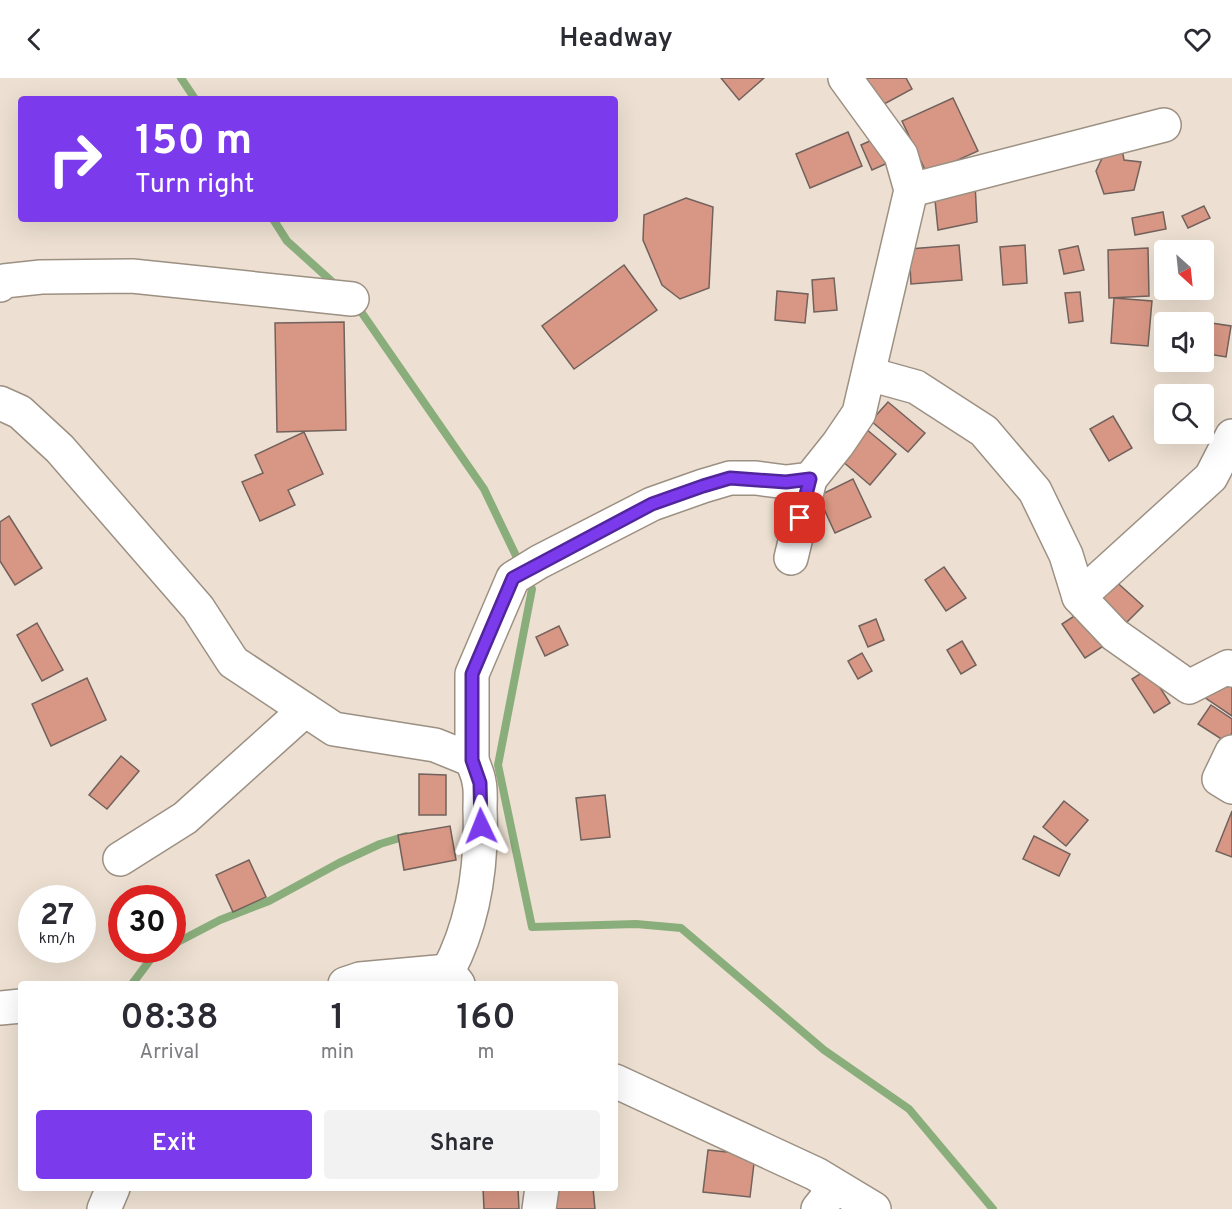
<!DOCTYPE html>
<style>
body{margin:0;font-family:Overpass,sans-serif;background:#f2f2f3;color:#2b2b33;height:100vh;display:flex;flex-direction:column;font-size:22px;white-space:nowrap}
*{box-sizing:border-box;margin:0}
p{font-size:20px;color:#7c7c81}
.icon{flex:none;width:33px;height:33px;fill:none;stroke:currentColor;stroke-width:2;stroke-linecap:round;stroke-linejoin:round}
.map{position:relative;flex:1;overflow:hidden}
.side{position:absolute;left:18px;top:903px;width:600px;height:210px;display:flex;flex-direction:column;background:#fff;border-radius:6px;box-shadow:0 6px 24px #0002}
.side>*{flex:none}
.guide{position:absolute;left:18px;top:18px;width:600px;height:126px;border-radius:6px;box-shadow:0 6px 24px #0002;background:#7c3aed;color:#fff;overflow:hidden}
.needle{width:39px;rotate:153deg}
.buttons{position:absolute;left:1154px;top:162px;display:grid;gap:12px}
.buttons a{display:grid;place-items:center;width:60px;height:60px;border-radius:6px;background:#fff;box-shadow:0 6px 24px #0002;font-size:30px}
.speed{position:absolute;left:18px;top:807px;display:flex;gap:12px;font-size:30px;font-weight:700;text-align:center}
.speed>*{display:grid;place-content:center;width:78px;height:78px;border-radius:50%;background:#fff;box-shadow:0 6px 24px #0002;line-height:1}
.speed small{font-size:15px;font-weight:400}
.speed .limit{border:9px solid #d22;background:#fff;color:#111}
.pin{position:absolute;display:grid;place-items:center;width:51px;height:51px;color:#fff;margin:-26px;border-radius:12px;box-shadow:0 3px 9px #0006}
.me{position:absolute;width:66px;margin:-33px;rotate:358deg;stroke-linejoin:round;filter:drop-shadow(0 0 4px #0008)}
.turn{display:flex;align-items:center;gap:21px;height:126px;padding:0 18px;font-size:27px}
.turn .icon{width:78px;height:78px;stroke-width:2.5}
.turn b{display:block;font-size:42px;line-height:51px}
.eta{display:flex;justify-content:space-evenly;align-items:center;height:102px;text-align:center}
.eta b{font-size:36px;font-weight:600;line-height:42px}
.primary-button{display:flex;gap:12px;margin-top:auto;padding:12px 18px}
.primary-button a{flex:1;height:69px;border-radius:6px;background:#7c3aed;color:#fff;font-size:24px;font-weight:600;line-height:69px;text-align:center}
.primary-button a+a{background:#f2f2f3;color:#2b2b33}
header{display:flex;justify-content:space-between;align-items:center;height:78px;padding:0 18px;background:#fff;font-size:27px;font-weight:600}
.map>svg:first-child{display:block}
.lines{fill:none;stroke-linecap:round;stroke-linejoin:round}
.stream{stroke:#8aae7b;stroke-width:8}
.building{fill:#d79784;stroke:#72615c;stroke-width:1.5}
.minor-casing{stroke:#9c9083;stroke-width:36}
.minor{stroke:#fff;stroke-width:33}
.route-casing{stroke:#51269a;stroke-width:15}
.route{stroke:#7c3aed;stroke-width:10}
</style>
<header><svg class="icon" aria-label="back" viewBox="0 0 24 24"><path d="M15 5l-7 7 7 7"/></svg>Headway<svg class="icon" aria-label="heart" viewBox="0 0 24 24"><path d="M12 20l-8-8c-3-5 5-10 8-4 3-6 11-1 8 4z"/></svg></header>
<div class="map">
<svg width="1232" height="1131" viewBox="0 0 1232 1131">
<rect width="100%" height="100%" fill="#ede0d2"/>
<g class="lines">
<g class="stream">
<path d="M181,0L195,21"/>
<path d="M273,141L287,163L338,209"/>
<path d="M355,225L484,411L520,486"/>
<path d="M527,499L532,511L498,687L532,849L636,846L681,850L824,972L909,1031L993,1131"/>
<path d="M172,867L220,842L269,823L339,785L380,766L406,758"/>
<path d="M132,906L156,874L162,872"/>
</g>
</g>
<g class="building">
<path d="M721,0H764L739,22Z"/>
<path d="M859,0H906L912,11L875,31Z"/>
<path d="M953,20L978,73L927,96L902,43Z"/>
<path d="M848,54L862,88L810,110L796,76Z"/>
<path d="M881,58L892,83L872,92L861,67Z"/>
<path d="M1122,71L1124,82L1141,84L1134,112L1104,116L1096,93L1105,74Z"/>
<path d="M975,105L977,144L938,152L934,112Z"/>
<path d="M686,120L713,129L709,210L680,221L662,207L643,162L644,137Z"/>
<path d="M1204,128L1210,140L1188,150L1182,138Z"/>
<path d="M1163,134L1166,151L1135,157L1132,140Z"/>
<path d="M1196,165L1197,172H1164V202L1160,203L1156,171Z"/>
<path d="M959,167L962,202L911,206L909,171Z"/>
<path d="M1025,167L1027,205L1003,207L1000,169Z"/>
<path d="M1078,168L1084,192L1064,196L1059,172Z"/>
<path d="M1148,170L1149,218L1109,220L1108,172Z"/>
<path d="M624,187L657,232L574,291L542,248Z"/>
<path d="M834,200L837,232L814,234L812,202Z"/>
<path d="M777,213L808,216L805,245L775,242Z"/>
<path d="M1080,214L1083,243L1069,245L1065,215Z"/>
<path d="M1114,220L1152,223L1148,268L1111,265Z"/>
<path d="M1198,243L1231,248L1226,279L1203,275V244H1198Z"/>
<path d="M344,244L346,352L277,354L275,245Z"/>
<path d="M1183,309L1202,316H1181Z"/>
<path d="M1203,317L1212,320L1203,345Z"/>
<path d="M888,324L925,355L908,374L871,343Z"/>
<path d="M1113,338L1132,370L1109,383L1090,351Z"/>
<path d="M866,351L896,376L870,407L841,382Z"/>
<path d="M304,354L323,396L288,412L295,427L260,443L242,404L263,395L255,377Z"/>
<path d="M853,401L871,439L835,455L818,418Z"/>
<path d="M9,438L42,490L15,507L0,483V444Z"/>
<path d="M944,489L966,520L946,533L925,502Z"/>
<path d="M1111,499L1143,528L1123,548L1092,519Z"/>
<path d="M1082,533L1105,567L1085,580L1062,546Z"/>
<path d="M876,541L884,562L868,569L859,548Z"/>
<path d="M37,545L63,592L42,603L17,557Z"/>
<path d="M559,548L568,567L545,578L536,559Z"/>
<path d="M962,563L976,587L961,596L947,572Z"/>
<path d="M862,575L872,593L858,601L848,583Z"/>
<path d="M1148,591L1170,625L1154,635L1132,601Z"/>
<path d="M87,600L106,642L51,668L32,626Z"/>
<path d="M1232,605V638L1201,617Z"/>
<path d="M1211,627L1232,641V655L1226,664L1198,646Z"/>
<path d="M121,678L139,693L107,731L89,717Z"/>
<path d="M419,696L446,697V737H419Z"/>
<path d="M605,717L610,759L581,762L576,720Z"/>
<path d="M1064,723L1088,742L1066,768L1043,749Z"/>
<path d="M1232,733V779L1216,773Z"/>
<path d="M450,748L456,782L404,792L398,757Z"/>
<path d="M1034,758L1070,776L1059,798L1023,781Z"/>
<path d="M249,782L266,819L233,834L216,797Z"/>
<path d="M708,1072L755,1077L750,1119L703,1114Z"/>
<path d="M483,1110H518L519,1131H484Z"/>
<path d="M539,1110H593L595,1131H541Z"/>
</g>
<g class="lines">
<defs>
<g id="minor">
<path d="M911,112L1164,47"/>
<path d="M0,207L4,203L41,199L132,198L352,221"/>
<path d="M869,296L916,309L984,353L1035,413L1066,477L1079,519L1115,557L1189,609L1228,589L1232,592"/>
<path d="M0,325L20,334L60,371L198,530L233,584L334,651L435,667L472,682V596L513,500L539,484L652,426L703,408L730,400H756L786,404L810,401L838,366L859,335L911,112L901,77L845,0"/>
<path d="M791,480L810,401"/>
<path d="M1079,519L1211,399L1232,358"/>
<path d="M1232,674L1219,701L1232,709"/>
<path d="M120,781L185,740L305,632"/>
<path d="M345,906L360,901L448,893"/>
<path d="M458,906L448,893C474,844 482,786 480,731C480,722 481,712 479,704C478,696 474,689 472,682"/>
<path d="M0,930L21,928"/>
<path d="M615,1003L816,1096L874,1131"/>
<path d="M104,1131L113,1110"/>
<path d="M539,1131L542,1110"/>
<path d="M818,1131L826,1121L830,1105"/>
</g>
</defs>
<use href="#minor" class="minor-casing"/>
<use href="#minor" class="minor"/>
</g>
<g class="lines">
<defs>
<path id="route" d="M481,748L480,705L472,682V596L513,500L652,426L703,408L730,400L786,404L810,401L800,440"/>
</defs>
<use href="#route" class="route-casing"/>
<use href="#route" class="route"/>
</g>
</svg>
<div class="buttons">
<a><svg class="needle" viewBox="-14 -14 28 28"><path d="M0-13l5 13h-10z" fill="#e53935"/><path d="M0 13l5-13h-10z" fill="#7c7c81"/></svg></a>
<a><svg class="icon" aria-label="sound" viewBox="0 0 24 24"><path d="M4 9h4l5-4v14l-5-4H4zM17 9q2 3 0 6"/></svg></a>
<a><svg class="icon" aria-label="search" viewBox="0 0 24 24"><circle cx="10" cy="10" r="6"/><path d="M15 15l6 6"/></svg></a>
</div>
<div class="speed"><div>27<small>km/h</small></div><div class="limit">30</div></div>
<div class="pin" style="left:800px;top:440px;background:#d93025"><svg class="icon" aria-label="arrive" viewBox="0 0 24 24"><path d="M6 21V4h12l-3 4 3 4H6"/></svg></div>
<svg class="me" style="left:481px;top:748px" viewBox="-20 -20 40 40"><path d="M0-17L14 15 0 8-14 15z" fill="#7c3aed" stroke="#fff" stroke-width="4"/></svg>
<div class="guide">
<div class="turn"><svg class="icon" aria-label="right" viewBox="0 0 24 24"><path d="M7 20v-9h11M14 6l5 5-5 5"/></svg><div><b>150 m</b>Turn right</div></div>
</div>
<section class="side">
<div class="eta">
<div><b>08:38</b><p>Arrival</p></div>
<div><b>1</b><p>min</p></div>
<div><b>160</b><p>m</p></div>
</div>
<div class="primary-button"><a>Exit</a><a>Share</a></div>
</section>
</div>
